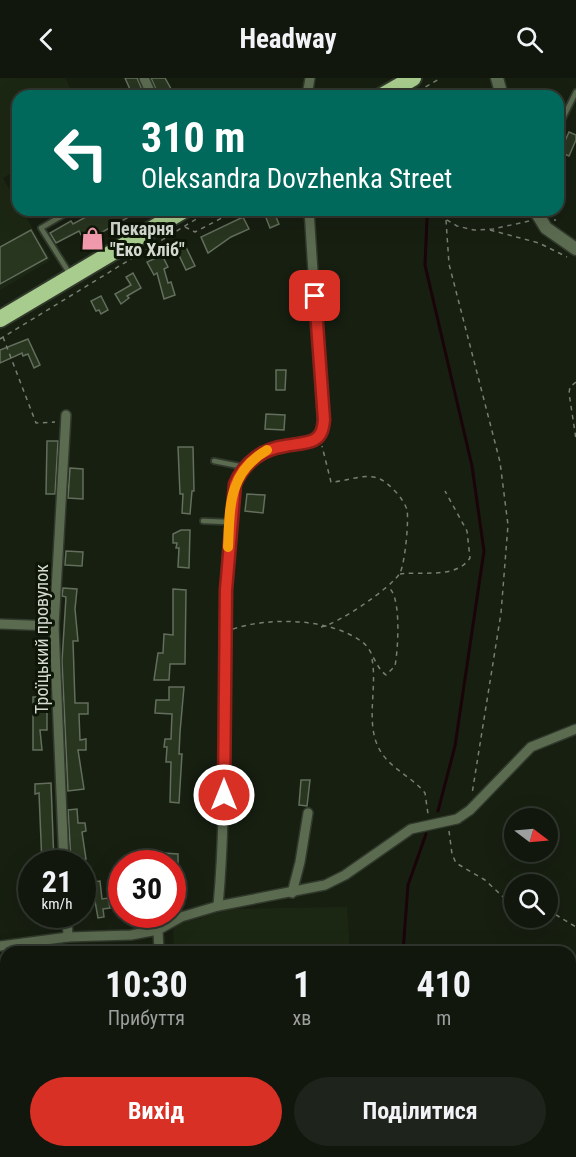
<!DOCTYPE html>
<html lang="uk">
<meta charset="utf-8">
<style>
body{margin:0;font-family:"Roboto Condensed",sans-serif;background:#1e241b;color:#f1f3f6;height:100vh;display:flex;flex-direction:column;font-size:22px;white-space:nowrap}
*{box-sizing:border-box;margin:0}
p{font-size:20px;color:#9c9f9d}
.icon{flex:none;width:33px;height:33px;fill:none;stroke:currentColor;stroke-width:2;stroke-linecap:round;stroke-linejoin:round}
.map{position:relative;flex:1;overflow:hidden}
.sheet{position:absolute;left:0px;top:868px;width:576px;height:212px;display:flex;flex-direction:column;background:#11170d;border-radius:18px 18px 0 0;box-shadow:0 6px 24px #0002,0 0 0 2px #30362e}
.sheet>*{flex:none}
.top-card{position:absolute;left:12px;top:12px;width:552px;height:126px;border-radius:18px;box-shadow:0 6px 24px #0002,0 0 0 2px #30362e;background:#00695c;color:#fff;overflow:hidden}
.needle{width:39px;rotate:106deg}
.fabs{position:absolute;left:504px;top:730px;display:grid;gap:12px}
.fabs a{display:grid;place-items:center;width:54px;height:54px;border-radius:50%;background:#11170d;box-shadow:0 6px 24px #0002,0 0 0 2px #30362e;font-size:30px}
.speed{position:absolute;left:18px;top:772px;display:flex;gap:12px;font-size:30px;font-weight:700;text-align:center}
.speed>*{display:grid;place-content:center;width:78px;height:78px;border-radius:50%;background:#11170d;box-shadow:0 6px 24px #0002,0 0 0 2px #30362e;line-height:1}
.speed small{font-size:15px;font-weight:400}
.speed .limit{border:9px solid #d22;background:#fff;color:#111}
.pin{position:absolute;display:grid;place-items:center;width:51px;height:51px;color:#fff;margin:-26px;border-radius:12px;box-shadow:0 3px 9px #0006}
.me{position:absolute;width:66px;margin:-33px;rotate:0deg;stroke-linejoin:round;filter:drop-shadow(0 0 4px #0008)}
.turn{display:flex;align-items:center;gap:21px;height:126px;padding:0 30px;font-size:27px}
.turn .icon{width:78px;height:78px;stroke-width:2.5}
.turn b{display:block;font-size:42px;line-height:51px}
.eta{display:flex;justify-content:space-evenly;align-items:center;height:102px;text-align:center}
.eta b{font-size:36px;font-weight:700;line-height:42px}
.action{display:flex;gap:12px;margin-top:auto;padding:12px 30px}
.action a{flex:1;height:69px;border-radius:36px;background:#d93025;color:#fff;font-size:24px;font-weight:700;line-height:69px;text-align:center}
.action a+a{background:#1e241b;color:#f1f3f6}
header{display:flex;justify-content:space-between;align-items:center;height:78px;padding:0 30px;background:#11170d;font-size:27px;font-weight:700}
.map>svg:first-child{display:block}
.built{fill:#1c2713}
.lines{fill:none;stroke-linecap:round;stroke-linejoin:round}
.stream{stroke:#1a0409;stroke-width:3}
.building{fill:#28351f;stroke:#636e5c;stroke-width:1.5}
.service-casing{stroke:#31392c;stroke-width:8}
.minor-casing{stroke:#31392c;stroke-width:12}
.tertiary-casing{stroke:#31392c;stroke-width:15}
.trunk-casing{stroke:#31392c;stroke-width:20}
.path{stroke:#777e72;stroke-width:1.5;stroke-dasharray:4.5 4.5;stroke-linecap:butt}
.service{stroke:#5b6b50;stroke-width:4.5}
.minor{stroke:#5b6b50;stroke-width:9}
.tertiary{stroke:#5b6b50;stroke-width:12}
.trunk{stroke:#a8cc8d;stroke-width:16}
.route-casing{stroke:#8d1f18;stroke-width:15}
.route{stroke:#d93025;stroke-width:10}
.slow{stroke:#f59e0b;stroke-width:10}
.labels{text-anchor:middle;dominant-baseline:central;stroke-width:6;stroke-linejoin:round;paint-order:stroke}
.poi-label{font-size:18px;font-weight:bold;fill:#d4dad0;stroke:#0e1608;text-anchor:start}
.street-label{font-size:18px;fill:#d4dad0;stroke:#0e1608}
</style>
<header><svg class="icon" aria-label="back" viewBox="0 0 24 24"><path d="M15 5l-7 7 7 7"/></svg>Headway<svg class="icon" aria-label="search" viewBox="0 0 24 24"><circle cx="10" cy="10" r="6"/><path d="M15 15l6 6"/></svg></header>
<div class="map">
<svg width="576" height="1079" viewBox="0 0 576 1079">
<rect width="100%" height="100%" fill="#171f11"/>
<g class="built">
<path d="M0,0H65L74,18H18V91L3,100L18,126V132H22L51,182L0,212Z"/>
<path d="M347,829L350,874H174L173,848L229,831Z"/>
<path d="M184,1074H363L364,1079H184Z"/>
</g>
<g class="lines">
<g class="stream">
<path d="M427,141L425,187L472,388L484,473L455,668L438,733"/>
<path d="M403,874L408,807L426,756"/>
<path d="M570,1042L576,1036"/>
<path d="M469,1074L471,1079"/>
<path d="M532,1079L537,1074"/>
</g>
</g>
<g class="building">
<path d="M125,0H137L143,14L133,18Z"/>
<path d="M151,0H165L175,18H159Z"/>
<path d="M569,54L576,57V62L569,78L560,74Z"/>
<path d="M82,132H141L85,164L79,153L56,165L50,155L71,143L73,146L86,139Z"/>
<path d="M263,132H273L279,146L270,150Z"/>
<path d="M243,139L249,151L231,159L208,175L201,159Z"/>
<path d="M31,152L47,180L0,206V169Z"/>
<path d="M185,167L195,188L186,192L176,171Z"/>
<path d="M162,177L168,189L164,191L168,205L171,204L175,217L164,221L157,195L154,197L147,184Z"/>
<path d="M133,195L141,210L127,218L129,220L121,226L115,216L131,207L126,199Z"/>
<path d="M101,218L108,232L101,236L99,232L96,233L91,223Z"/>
<path d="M28,261L40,287L34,290L28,276L23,278L22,275L0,285V272Z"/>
<path d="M276,292H286L285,312H276Z"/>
<path d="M266,336L285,337L284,352L265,351Z"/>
<path d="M47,363H58L55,416H46Z"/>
<path d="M178,369H193L194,413H192L190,436L182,435L183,416H180Z"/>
<path d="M70,390L83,391V421L68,420Z"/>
<path d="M247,416L265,417L263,435L245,433Z"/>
<path d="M181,452H190L189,490L178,489L179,470H176L177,465H173V456Z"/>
<path d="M66,473L83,474L82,488L65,487Z"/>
<path d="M40,507L50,508L47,541L38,540L42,516H39Z"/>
<path d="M63,510L77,511L75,531L78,563H73L75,625H88V636H79L80,662L86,661V672H78L84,711L68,713L62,583L66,519L62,518Z"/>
<path d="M173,511L186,512L185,586H170L169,602H154L158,575H163L164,556L173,557Z"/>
<path d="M169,609H184L180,654L179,676H182L179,725L170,724L171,684H166L167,669H164L165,661H171L172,636L155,635L156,622H169Z"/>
<path d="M33,619H47V652H40L42,672H33Z"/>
<path d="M301,702H310L307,728L299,727Z"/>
<path d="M51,705L54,786H42L39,715L35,716V706Z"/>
<path d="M77,731L78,745H85L86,753L82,754L86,781L71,782L68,732Z"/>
<path d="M163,775L178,776V786H162Z"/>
<path d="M100,803L102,821L108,820L110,830L103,831L104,839L98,840L93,812L87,813L86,805Z"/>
</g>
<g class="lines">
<defs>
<g id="service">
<path d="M558,50L576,14"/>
<path d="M70,196L41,150L72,132"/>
<path d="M214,383L244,389"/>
<path d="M203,443L229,444"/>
</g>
<g id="minor">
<path d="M144,0L152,18"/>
<path d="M307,18L310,0"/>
<path d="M0,546L54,548"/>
<path d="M64,786L54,548L66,337"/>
<path d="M292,815L300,784L308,735"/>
<path d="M218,828L325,807L345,797L411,751L457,741L470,732L531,669L576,651"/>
<path d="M67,837L68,859"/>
<path d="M0,868L68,859L131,857L158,852"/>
<path d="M159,874L158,852L181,839L218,828C231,688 215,546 235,406C250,371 282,370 314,362L323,350L309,132"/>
<path d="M162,1074L163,1079"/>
</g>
<g id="tertiary">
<path d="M497,0L502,18"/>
<path d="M535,132L546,150L576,171"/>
</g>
<g id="trunk">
<path d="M382,18L413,0"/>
<path d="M0,241L184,132"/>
</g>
</defs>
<use href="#service" class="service-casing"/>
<use href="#minor" class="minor-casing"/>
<use href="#tertiary" class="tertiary-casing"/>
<use href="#trunk" class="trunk-casing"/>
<g class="path">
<path d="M357,18L371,10"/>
<path d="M410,18L441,0"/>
<path d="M405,132L409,136H437L457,148L474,152L493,151L529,143"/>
<path d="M555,132V143"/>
<path d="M446,142L449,186L500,384L508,447L501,535L472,716"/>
<path d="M185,149L195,154L237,132"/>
<path d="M490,152L539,165L567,179"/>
<path d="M3,259L36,345L55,344"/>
<path d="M0,261L211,132"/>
<path d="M576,304L570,309L569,315L576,361"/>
<path d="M400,496C423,493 456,501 470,480L467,453L445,413"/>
<path d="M321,549C338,546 391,510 400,495C405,485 409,443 407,432C404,421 390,406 380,401C365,394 346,404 331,404L322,368"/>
<path d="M233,551C270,539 328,540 361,563C373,571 374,588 386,597L395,588C398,572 401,525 391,512L385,510"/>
<path d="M372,581C378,612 363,650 383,677C395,693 413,700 425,715L428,736"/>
<path d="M449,753L452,776L456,785L485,802L514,829"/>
<path d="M548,832L576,849"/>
<path d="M570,941L576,931"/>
<path d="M424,1079L428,1074"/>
</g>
<use href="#service" class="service"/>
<use href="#minor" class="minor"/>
<use href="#tertiary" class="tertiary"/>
<use href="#trunk" class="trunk"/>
</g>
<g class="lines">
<defs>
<path id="route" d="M224,717L226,512L235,406C244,385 262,371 285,368C294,366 306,366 314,362C322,358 323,350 324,342L315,218"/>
</defs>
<use href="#route" class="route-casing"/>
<use href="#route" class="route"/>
<path class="slow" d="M228,469C230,428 228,395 267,372"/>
</g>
<defs>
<symbol id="shop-bare" viewBox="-9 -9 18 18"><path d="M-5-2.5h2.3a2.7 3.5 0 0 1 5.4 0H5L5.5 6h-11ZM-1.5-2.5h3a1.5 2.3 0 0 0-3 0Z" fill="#f29aad" stroke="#0e1608" stroke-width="2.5" paint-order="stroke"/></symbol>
</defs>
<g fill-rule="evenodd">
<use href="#shop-bare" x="76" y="144" width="33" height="33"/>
</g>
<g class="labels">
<g class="poi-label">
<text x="110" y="150">Пекарня<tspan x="110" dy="21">"Еко Хліб"</tspan></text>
</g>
<g class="street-label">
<text transform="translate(41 561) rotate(-90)">Троїцький провулок</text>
</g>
</g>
</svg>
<div class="fabs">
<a><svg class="needle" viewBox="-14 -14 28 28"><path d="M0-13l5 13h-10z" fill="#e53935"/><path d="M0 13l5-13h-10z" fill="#9c9f9d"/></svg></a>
<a><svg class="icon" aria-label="search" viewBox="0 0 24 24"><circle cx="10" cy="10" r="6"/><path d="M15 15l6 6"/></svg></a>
</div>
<div class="speed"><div>21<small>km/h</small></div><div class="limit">30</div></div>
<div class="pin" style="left:315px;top:218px;background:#d93025"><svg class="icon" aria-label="arrive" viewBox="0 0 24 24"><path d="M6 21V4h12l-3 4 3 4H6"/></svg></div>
<svg class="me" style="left:224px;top:717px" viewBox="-20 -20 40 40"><circle r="17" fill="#d93025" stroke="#fff" stroke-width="3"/><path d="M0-11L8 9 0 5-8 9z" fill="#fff"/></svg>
<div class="top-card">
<div class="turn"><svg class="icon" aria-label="left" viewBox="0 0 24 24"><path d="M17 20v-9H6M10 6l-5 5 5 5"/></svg><div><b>310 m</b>Oleksandra Dovzhenka Street</div></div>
</div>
<section class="sheet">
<div class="eta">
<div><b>10:30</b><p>Прибуття</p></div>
<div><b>1</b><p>хв</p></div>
<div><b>410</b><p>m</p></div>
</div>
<div class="action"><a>Вихід</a><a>Поділитися</a></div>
</section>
</div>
